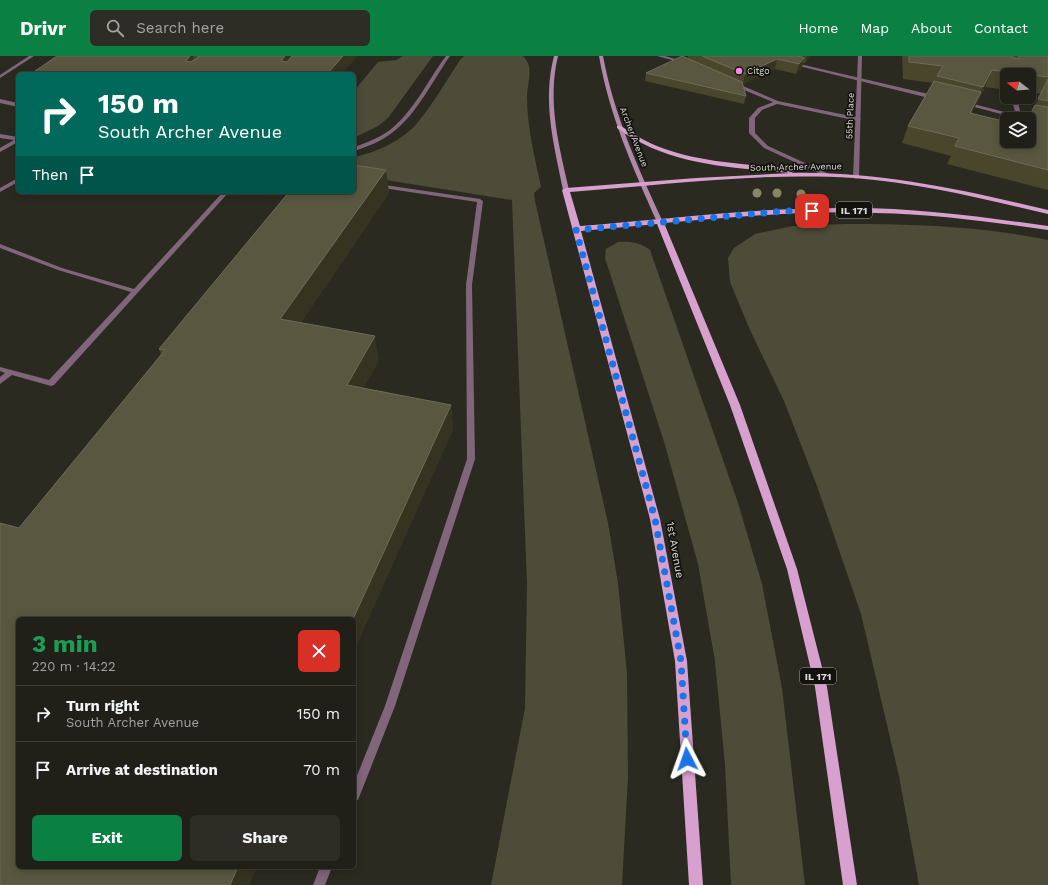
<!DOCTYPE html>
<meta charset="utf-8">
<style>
body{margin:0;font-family:"Work Sans",sans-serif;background:#2d2d26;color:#f1f3f6;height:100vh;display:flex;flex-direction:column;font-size:15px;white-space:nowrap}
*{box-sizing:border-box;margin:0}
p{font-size:13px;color:#a2a3a2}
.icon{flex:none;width:22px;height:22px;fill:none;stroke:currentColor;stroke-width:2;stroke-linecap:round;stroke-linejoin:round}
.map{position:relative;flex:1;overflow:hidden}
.drawer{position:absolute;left:16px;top:561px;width:340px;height:252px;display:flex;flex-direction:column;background:#202019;border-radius:6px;box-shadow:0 2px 10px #0003,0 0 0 1px #3d3e38}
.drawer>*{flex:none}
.top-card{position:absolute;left:16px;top:16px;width:340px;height:122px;border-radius:6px;box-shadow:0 2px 10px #0003,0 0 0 1px #3d3e38;background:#00695c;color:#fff;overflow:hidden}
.needle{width:26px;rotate:287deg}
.tools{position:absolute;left:1000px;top:12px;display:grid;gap:8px}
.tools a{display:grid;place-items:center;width:36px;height:36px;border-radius:6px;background:#202019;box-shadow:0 2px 10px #0003,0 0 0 1px #3d3e38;font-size:20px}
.pin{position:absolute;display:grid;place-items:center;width:34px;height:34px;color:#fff;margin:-17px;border-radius:8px;box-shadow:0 2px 6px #0006}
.me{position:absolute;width:44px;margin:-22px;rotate:356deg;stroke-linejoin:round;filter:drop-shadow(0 0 3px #0008)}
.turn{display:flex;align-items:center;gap:14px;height:84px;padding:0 16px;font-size:18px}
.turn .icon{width:52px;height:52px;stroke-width:2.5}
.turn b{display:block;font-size:28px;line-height:34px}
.then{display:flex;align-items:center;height:38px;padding:0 16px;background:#0003;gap:8px;font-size:15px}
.round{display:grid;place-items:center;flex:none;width:42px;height:42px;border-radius:6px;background:#2d2d26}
.headline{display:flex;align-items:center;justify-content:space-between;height:68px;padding:0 16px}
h1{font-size:24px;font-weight:700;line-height:30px;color:#1e9e55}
.button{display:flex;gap:8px;margin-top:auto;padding:8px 16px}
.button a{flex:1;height:46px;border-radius:6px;background:#0b8043;color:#fff;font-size:16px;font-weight:700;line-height:46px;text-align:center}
.button a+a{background:#2d2d26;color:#f1f3f6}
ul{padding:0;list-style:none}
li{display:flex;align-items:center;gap:12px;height:56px;padding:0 16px;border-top:1px solid #3d3e38}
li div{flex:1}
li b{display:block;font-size:15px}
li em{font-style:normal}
header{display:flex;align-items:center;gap:24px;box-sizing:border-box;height:56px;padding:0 20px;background:#0b8043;color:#fff}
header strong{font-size:19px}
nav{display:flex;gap:22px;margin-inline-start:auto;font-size:14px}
.search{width:280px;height:36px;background:#2d2d26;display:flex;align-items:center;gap:10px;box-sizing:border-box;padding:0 14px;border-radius:6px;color:#a2a3a2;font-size:15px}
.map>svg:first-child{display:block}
.green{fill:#4d4c38}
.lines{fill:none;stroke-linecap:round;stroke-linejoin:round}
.lane{fill:#80657b;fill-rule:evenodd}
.street{fill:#80657b;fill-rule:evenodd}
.secondary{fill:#b187aa;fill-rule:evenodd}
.primary{fill:#d7a0ce;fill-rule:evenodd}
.tree{fill:#888663}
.wall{fill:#49462c;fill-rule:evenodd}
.shaded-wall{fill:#363420}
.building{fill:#59573f;stroke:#6e6c57}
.route{stroke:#1a73e8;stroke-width:7;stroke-dasharray:0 12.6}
.poi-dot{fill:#f988e9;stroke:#12120e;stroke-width:1.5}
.labels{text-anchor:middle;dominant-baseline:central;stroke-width:3.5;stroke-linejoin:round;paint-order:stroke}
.far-poi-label{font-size:9px;fill:#dfded9;stroke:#12120e;text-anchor:start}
.far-street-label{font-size:9px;fill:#dfded9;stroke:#12120e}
.shield{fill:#12120e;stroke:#a2a19c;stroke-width:1}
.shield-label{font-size:10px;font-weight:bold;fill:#dfded9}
.street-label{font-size:11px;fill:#dfded9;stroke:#12120e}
</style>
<header>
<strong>Drivr</strong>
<div class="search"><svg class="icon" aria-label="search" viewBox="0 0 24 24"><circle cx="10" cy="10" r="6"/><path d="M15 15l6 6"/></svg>Search here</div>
<nav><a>Home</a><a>Map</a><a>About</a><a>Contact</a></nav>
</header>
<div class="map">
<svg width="1048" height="829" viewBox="0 0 1048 829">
<rect width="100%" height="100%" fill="#2a2a21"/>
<g class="green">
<path d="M403,0H433L388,62L378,70L354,82V35L378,6L396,4Z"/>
<path d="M464,0H523C535,12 527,26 527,41C527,71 535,102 541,131L534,137L535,145L608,467L618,527L627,617L628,721L622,829H491L525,652L527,528L512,144L354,119V101C375,97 404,84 418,66C434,47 446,25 460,4Z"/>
<path d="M846,168C914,168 981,170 1048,184V829H919L899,720L861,558L817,430L784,345L750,274L730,226L728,202L734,192L755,178L793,170Z"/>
<path d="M618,186C630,185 640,186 650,194L738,447L762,528L782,632L805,829H731L725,709L715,605L698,508L665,389L605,202L606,193Z"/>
</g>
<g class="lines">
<g class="lane">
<path d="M657,0H665L685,6L683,7Z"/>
<path d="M791,6L937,40L940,42L937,44L791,8Z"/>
<path d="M732,27H736L778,45L860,62L861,63L858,65L777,48L762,54L755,62V77L768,90L829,118V120H825L764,92L749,77V62L758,52L773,46L732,29Z"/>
<path d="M1011,41H1017L1021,60L1029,63H1020L963,48L966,46L1016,59Z"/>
<path d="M0,78L18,81V86L0,96V92L14,84L0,82Z"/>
<path d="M378,128L480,143L483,145L472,229L475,403L395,650L358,744L354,745V727L385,650L467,403L466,229L477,146L376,131L375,130Z"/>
<path d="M223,136H229L54,329L51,330L12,319L0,328V321L5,317L0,315V311L49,324L131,236L58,214L0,192V188L62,212L134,233Z"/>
<path d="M320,811H332L325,829H313Z"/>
</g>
<g class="street">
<path d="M29,0H34L0,22V19Z"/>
<path d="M446,0H450C433,24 417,58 393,76C382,85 367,91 354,95V91C366,87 379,82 390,74C414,55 428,24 446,0Z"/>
<path d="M858,0H862L859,121L856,123L853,121Z"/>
<path d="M0,43L18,47V51L0,47Z"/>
<path d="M18,122V126L0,136V132Z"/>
</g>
<g class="secondary">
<path d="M554,0H558C547,46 559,89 569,134L566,136L563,134C554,88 542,46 554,0Z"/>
<path d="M599,0H603C614,59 638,112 663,166L662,167L660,168L657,166C633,112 609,59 599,0Z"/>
</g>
<path class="primary" d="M617,70H621C662,99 702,104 751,109C765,110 780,110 793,114L795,115L791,117C879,115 963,134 1048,154V158C984,143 920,127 854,122C760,116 664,129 570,136L580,170C670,163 761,151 852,152C918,152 983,161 1048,170V174C991,166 934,158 876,157C805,154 735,161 664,167L740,349L797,513L827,631L857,829H843L815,631L787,513L730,349L657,168L581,175L660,463L687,605L703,829H689L675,605L650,463L562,134L566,132L696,122L791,117C729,111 669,110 617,72Z"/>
</g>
<g class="tree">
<circle cx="757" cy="137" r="4.5"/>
<circle cx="777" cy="137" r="4.5"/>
<circle cx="801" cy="138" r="4.5"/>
</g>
<g class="wall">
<path d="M57,0H357L341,18H36L35,15Z"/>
<path d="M688,0H811L805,7H803L802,11L796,18L775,13L743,28L746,40L744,48L645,25L646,17L688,3Z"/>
<path d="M902,0H1048V134L947,108L951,100L902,87L908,70L933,27L903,23ZM1007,19H1029V36L1041,38L1028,63L1029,85L972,57L985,31L1007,34Z"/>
<path d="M386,114L389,137L301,266L379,304L363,332L451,349L453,373L249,829H0L161,298L159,293Z"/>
</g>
<g class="shaded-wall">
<path d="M190,0H193L196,11L186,5Z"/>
<path d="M285,0H298L283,18L281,5Z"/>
<path d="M343,0H357L341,18H327Z"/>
<path d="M807,0H811L805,7Z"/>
<path d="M804,2L802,11L796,18L799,8Z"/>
<path d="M777,3L775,13L743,28L745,18Z"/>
<path d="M992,14L985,31L976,48L983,31Z"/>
<path d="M981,36L974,53L963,74L970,57Z"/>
<path d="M386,114L389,137L287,287L280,263Z"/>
<path d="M375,280L379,304L352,353L347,329Z"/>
<path d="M451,349L453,373L354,595V563H353Z"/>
<path d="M238,811H257L249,829H230Z"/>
</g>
<g class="building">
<path d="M57,0H190L186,5L190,6L198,2V0H285L281,5L287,6L292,0H343L327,18H56L35,15Z"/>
<path d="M682,0L742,26L746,40L646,17Z"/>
<path d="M702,0H798L804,2L799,8L777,3L745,18Z"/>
<path d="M909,0H1012L1013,2L1019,3V0H1048V21L992,14L983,31L937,20L943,10L909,6Z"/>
<path d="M1048,23V45L1038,43Z"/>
<path d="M934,25L981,36L970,57L1007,66V85H1029V63H1028L1035,49L1048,51V114L955,90L959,82L908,70Z"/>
<path d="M354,109L386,114L280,263L375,280L347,329L451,349L353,563H18V811H238L230,829H0V467L19,472L165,294L159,293L289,136H354Z"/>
</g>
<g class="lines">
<path class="route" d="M687,703L681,605L655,463L576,174L785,155H812"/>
</g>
<circle class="poi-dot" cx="739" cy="15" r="4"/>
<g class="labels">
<g class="far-poi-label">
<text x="747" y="15">Citgo</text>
</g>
<g class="far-street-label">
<text transform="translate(850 60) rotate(-88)">55th Place</text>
<text transform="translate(634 81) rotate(69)">Archer Avenue</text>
<text transform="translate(796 111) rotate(-1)">South Archer Avenue</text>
</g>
<g class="shield">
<rect x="836" y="146" width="36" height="16" rx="3"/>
<rect x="800" y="612" width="36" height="16" rx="3"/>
</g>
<g class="shield-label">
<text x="854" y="154">IL 171</text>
<text x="818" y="620">IL 171</text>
</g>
<g class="street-label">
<text transform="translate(675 494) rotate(80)">1st Avenue</text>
</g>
</g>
</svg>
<div class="tools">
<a><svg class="needle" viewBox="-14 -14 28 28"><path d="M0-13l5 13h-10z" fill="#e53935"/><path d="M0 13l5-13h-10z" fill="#a2a3a2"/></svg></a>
<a><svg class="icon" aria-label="layers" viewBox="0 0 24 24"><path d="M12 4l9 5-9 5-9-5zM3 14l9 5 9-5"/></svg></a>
</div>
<div class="pin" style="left:812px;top:155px;background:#d93025"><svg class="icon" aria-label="arrive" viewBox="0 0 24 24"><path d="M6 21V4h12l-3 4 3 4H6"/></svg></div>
<svg class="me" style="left:687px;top:703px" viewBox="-20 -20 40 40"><path d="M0-17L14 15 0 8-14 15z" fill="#1a73e8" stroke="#fff" stroke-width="4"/></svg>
<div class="top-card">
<div class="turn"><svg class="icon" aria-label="right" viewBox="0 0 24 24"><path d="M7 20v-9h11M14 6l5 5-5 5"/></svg><div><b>150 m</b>South Archer Avenue</div></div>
<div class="then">Then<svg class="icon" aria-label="arrive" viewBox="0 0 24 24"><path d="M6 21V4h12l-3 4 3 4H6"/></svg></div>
</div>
<section class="drawer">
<div class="headline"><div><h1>3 min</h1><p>220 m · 14:22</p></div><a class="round" style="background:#d93025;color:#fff"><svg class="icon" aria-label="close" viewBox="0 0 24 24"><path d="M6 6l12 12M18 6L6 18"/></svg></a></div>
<ul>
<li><svg class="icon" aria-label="right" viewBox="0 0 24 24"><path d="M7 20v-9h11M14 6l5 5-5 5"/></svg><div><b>Turn right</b><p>South Archer Avenue</p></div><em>150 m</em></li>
<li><svg class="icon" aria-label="arrive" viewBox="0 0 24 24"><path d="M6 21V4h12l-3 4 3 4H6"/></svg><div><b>Arrive at destination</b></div><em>70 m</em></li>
</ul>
<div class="button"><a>Exit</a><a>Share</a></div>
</section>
</div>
